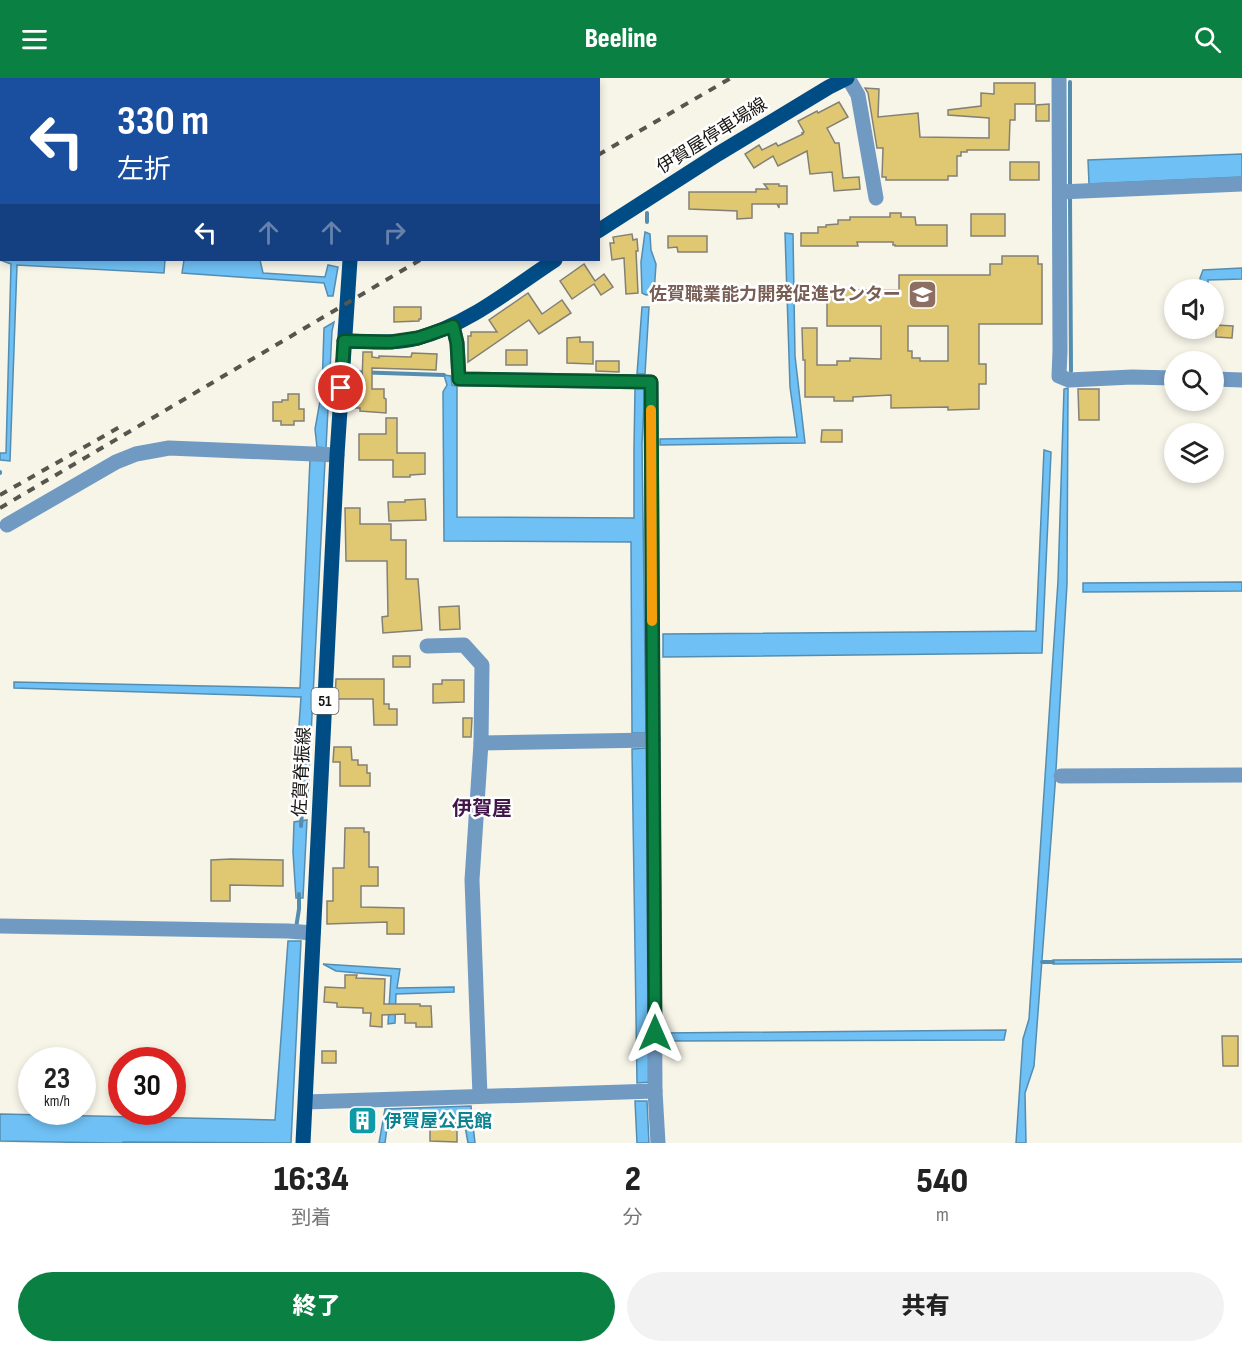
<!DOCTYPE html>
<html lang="ja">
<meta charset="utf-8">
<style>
body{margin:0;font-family:"Sofia Sans Condensed","Noto Sans JP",sans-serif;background:#f2f2f2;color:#222;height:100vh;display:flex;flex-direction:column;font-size:22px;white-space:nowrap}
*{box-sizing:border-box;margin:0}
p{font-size:20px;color:#767676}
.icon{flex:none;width:33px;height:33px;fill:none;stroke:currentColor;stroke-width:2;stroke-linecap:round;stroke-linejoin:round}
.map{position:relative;height:1065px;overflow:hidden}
.details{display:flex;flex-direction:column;background:#fff;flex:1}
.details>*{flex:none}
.guide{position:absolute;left:0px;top:0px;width:600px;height:183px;box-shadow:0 3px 9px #0003;background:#1a4fa0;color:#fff;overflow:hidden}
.controls{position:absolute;left:1164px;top:201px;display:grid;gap:12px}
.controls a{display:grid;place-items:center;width:60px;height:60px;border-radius:50%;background:#fff;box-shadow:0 3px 9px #0003;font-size:30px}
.speed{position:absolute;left:18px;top:969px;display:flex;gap:12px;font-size:30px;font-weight:700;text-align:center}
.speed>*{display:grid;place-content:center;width:78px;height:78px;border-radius:50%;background:#fff;box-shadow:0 3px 9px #0003;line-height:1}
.speed small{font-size:15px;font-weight:400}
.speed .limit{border:9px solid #d22;background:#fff;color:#111}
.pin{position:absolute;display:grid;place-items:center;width:51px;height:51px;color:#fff;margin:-26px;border:3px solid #fff;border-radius:50%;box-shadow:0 2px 6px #0007}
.me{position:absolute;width:66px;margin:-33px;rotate:0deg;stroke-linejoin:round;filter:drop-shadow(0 0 4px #0008)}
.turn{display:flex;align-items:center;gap:21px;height:126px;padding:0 18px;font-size:27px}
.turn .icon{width:78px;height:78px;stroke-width:2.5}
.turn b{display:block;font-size:42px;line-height:51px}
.lanes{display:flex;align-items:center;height:57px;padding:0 18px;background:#0003;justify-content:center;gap:30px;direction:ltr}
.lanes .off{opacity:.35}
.eta{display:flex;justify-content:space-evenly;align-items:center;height:102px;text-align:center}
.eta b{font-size:36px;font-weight:800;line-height:42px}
.primary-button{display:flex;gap:12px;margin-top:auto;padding:12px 18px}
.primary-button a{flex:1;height:69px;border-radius:36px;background:#0b8043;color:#fff;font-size:24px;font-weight:800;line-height:69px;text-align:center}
.primary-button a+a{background:#f2f2f2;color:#222}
header{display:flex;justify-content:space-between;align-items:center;height:78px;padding:0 18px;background:#0b8043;color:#fff;font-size:27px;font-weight:800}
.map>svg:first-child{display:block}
.water{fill:#6fc0f4;stroke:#548db0;stroke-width:1.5}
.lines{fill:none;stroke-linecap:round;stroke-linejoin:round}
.stream{stroke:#548db0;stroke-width:4}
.building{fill:#e0c873;stroke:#838076;stroke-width:1.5;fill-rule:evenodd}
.minor{stroke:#719ac3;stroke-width:15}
.major{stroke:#004d86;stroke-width:15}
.rail{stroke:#56554e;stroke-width:4;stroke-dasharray:8 8;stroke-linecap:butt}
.route-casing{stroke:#07532c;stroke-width:15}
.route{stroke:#0b8043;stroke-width:10}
.slow{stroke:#f59e0b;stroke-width:10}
.labels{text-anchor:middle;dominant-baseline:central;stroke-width:5;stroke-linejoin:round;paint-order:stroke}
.shield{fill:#fff;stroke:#5c5b58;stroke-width:1.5}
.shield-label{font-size:16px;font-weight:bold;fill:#161511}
.street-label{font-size:18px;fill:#161511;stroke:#fff}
.education-label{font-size:18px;font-weight:bold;fill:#785e54;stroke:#fff;text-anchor:end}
.culture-label{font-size:18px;font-weight:bold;fill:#0d838f;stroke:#fff;text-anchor:start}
.neighbourhood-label{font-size:20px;font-weight:bold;fill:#401548;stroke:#fff}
</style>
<header><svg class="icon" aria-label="menu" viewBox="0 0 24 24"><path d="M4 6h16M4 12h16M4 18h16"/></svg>Beeline<svg class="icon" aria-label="search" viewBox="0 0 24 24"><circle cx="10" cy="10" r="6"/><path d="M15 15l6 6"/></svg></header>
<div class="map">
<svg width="1242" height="1065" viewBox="0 0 1242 1065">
<rect width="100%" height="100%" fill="#f7f4e8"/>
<g class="water">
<path d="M1242,76V99L1089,106L1088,82Z"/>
<path d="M645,154L650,156L651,172L656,186L654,216L646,217L642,215L641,184Z"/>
<path d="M785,155L793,156L795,278L805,365L660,367V361L797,359L790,309Z"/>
<path d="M0,166H1L2,182H165L164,195L17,187L10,383L0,382V375H6L11,186L0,182Z"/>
<path d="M184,182H260L263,195L325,199L328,187L338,189L333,218H328L324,205L182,195Z"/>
<path d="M1242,190V201L1208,202V211H1201L1200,200L1203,192Z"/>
<path d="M642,229H649L645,296H637Z"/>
<path d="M334,244L332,253L326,370L317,369L315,351L322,312L324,250Z"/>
<path d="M444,297L451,298L452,307L457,308V439L634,440V370L635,311L645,310L642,365L646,655H632L631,464L444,463L443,314L447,307Z"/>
<path d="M1068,310L1067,506L1055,708L1034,988L1025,1015L1026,1065H1016L1023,961L1029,941L1058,503L1064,311Z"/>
<path d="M1044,372L1051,374L1042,575L663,579V556L1036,553Z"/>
<path d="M310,381L325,383L307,735L293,733L301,619L14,610V604L300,610Z"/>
<path d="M1242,504V513L1083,514V505Z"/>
<path d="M647,670L651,1004L637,1005L632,671Z"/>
<path d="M307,742L303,820H296L293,774L294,744Z"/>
<path d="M288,863H301L291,1065L123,1064V1065H112L0,1063V1036L275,1042Z"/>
<path d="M1242,881V884L1053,886V882Z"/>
<path d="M323,886L400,891L397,910L454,909V914L396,916L395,945L388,946L391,898L336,893Z"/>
<path d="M1006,952L1004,962L664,963V955Z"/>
<path d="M635,1023H647L649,1065H637Z"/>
<path d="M471,1028L475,1065H468L463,1037L395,1039L388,1042L385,1065H379L385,1031Z"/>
</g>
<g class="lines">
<g class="stream">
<path d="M1070,111V4"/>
<path d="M1070,119L1071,293"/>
<path d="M647,144V135"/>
<path d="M353,294L444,297"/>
<path d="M0,395V394"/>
<path d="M301,748L302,734"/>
<path d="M296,850L299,831V816"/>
<path d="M1042,884H1053"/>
</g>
</g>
<g class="building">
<path d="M994,5H1035V26H1015V42H1010L1009,72H967V74H961V78H957V98H948V102H886V99H882L883,70H877L868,15L865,10L879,11L878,39L918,35L920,59L989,60V40L948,37V32L981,28V15L994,16Z"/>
<path d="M839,24L848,39L827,50L835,65H839L843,100L859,99L860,111L834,113L832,94L810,96L807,73L778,88L773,78L754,90L745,76L759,67L762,72L776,65L778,68L803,56L802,55L804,54L798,43L817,33L818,35Z"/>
<path d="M1049,26V43H1036V27Z"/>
<rect x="1010" y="84" width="29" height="18"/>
<path d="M764,106H779V108H787V126H779V130L777,126H752V140L737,141V133L689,131V114H756V111H768Z"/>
<path d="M890,135H901V139H915L916,147H947V168H895V167H893V164H857L858,168H801V155H818V149H826V147L838,146V142H850V139H890Z"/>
<rect x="971" y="136" width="34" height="22"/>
<path d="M632,156L633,162L637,161L638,173H636L638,215L626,216L624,180L612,182L610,165H614L613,159Z"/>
<path d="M668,158H707V174H678L677,169L668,170Z"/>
<path d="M1002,178H1038V186H1042V246H979V286H986V306H979V331L948,332V329L891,330V317L853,319V323H834V319H805V282H803L802,250H817V287H837V283H850V280L881,281V248H827V212H899V197H990V186H1002ZM908,248H948V283H920V280H912V273H908Z"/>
<path d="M584,186L595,203L604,196L613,209L601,217L594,206L572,221L560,203Z"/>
<path d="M528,215L542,236L562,222L571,235L539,256L529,242L468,284V258H471V254H497L489,242Z"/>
<path d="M394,229H421V241H419V243L394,244Z"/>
<path d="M1216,247L1233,248L1232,260L1216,259Z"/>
<path d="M580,259V264H593V286L567,285V260Z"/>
<rect x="506" y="272" width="21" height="15"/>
<path d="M363,274H372V279L379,280V278L411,279L412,275L437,276L436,292L372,290V311H384V320L386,321V335L360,333V330H350L351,316H357V303L362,304Z"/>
<path d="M596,283H619V294L596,293Z"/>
<path d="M1078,311H1099V342H1079Z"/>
<path d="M288,316H299V331H304V343H294V347H281V343H273V324H282V322H288Z"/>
<path d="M386,340H397V375H425V396L410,397V399H393V382H359V356H386Z"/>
<path d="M822,352H842V364H821Z"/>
<path d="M425,421L426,442L389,443L388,424H405V422Z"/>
<path d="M345,430H360V446H391V462H406V501H418L422,552L383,555L382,539L388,538L387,483H346Z"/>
<path d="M459,528L460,551L440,552L439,529Z"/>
<rect x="393" y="578" width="17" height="11"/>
<path d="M336,601H384V626H389V631H397V647H374L373,621H335Z"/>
<path d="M442,602H464V624L433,625V606H442Z"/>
<path d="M463,640H472L471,659H463Z"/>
<path d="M334,669H351L352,682H358V687H367V695H370V708H340V684H333Z"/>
<path d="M345,750H364V754H369V789H378V808H361V829L404,830V856H387V844L327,846V823H333V790H344Z"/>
<path d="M231,781L283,782V808L230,807V823H211V782Z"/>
<path d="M345,897H357L356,900L385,901L384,926H420V928H431L432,949H416V945H405V936L382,937V949L370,948L371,935H363V930L337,929V925L324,924L325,909L345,910Z"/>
<path d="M1222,958H1238V988H1223Z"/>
<rect x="322" y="973" width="14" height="12"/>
<path d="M354,1032H375V1054H354V1048H350V1038H354Z"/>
<path d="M457,1045V1064L430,1063V1046Z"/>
</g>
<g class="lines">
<g class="minor">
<path d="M120,0L122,2"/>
<path d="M848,0L858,17L876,120"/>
<path d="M1059,0L1060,273L1059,298L1069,302L1132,299L1174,300"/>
<path d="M503,2V0"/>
<path d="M1060,114L1242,106"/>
<path d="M453,248L457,265L459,301L651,304L655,1013L658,1065"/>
<path d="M1214,301L1242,302"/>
<path d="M7,447L116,384L136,376L169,370L337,377"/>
<path d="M427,568L464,567L482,587L481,665L472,802L480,1018"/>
<path d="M481,665L653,662"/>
<path d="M1061,698L1242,697"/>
<path d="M0,848L288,853L313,855"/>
<path d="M306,1024L655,1013"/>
</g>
<g class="major">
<path d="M421,2L422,0"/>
<path d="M598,153L718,76L829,9L847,0"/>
<path d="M344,263C369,264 394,266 418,260C468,247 512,210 555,182"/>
<path d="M303,1065L337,377L350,182"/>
</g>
<g class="rail">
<path d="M598,77L731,0"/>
<path d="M0,417L125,346"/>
<path d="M0,430L420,182"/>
</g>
</g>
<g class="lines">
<defs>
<path id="route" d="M341,310L344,263L391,264L418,260L453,248L457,265L459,301L651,304L655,955"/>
</defs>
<use href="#route" class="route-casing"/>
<use href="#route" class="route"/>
<path class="slow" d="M651,332L652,543"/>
</g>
<defs>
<symbol id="university-square" viewBox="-11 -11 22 22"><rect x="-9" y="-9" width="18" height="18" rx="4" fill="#8d6e63" stroke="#fff"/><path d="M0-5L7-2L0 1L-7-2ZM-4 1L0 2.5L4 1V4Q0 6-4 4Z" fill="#fff"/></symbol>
<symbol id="building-square" viewBox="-11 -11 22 22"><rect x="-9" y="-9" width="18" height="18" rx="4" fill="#0f9aa8" stroke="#fff"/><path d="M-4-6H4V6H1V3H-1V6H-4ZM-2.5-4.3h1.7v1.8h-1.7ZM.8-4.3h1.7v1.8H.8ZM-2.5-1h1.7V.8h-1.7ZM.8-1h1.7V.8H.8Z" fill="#fff"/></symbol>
</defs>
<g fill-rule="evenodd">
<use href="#university-square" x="906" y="200" width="33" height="33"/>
<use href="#building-square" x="346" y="1026" width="33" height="33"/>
</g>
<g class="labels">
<rect class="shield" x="311.5" y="610" width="27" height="26" rx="4.5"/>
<g class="shield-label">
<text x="325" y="623">51</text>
</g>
<g class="street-label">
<text transform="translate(712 58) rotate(-32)">伊賀屋停車場線</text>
<text transform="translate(302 694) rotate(-87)">佐賀脊振線</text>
</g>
<g class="education-label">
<text x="901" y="216">佐賀職業能力開発促進センター</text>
</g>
<g class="culture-label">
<text x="384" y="1043">伊賀屋公民館</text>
</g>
<g class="neighbourhood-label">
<text x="482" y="731">伊賀屋</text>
</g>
</g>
</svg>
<div class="controls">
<a><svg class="icon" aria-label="sound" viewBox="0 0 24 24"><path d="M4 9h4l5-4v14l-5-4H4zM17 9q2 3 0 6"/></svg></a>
<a><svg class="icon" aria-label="search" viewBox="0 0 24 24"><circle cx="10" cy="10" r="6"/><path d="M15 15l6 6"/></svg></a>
<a><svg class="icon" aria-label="layers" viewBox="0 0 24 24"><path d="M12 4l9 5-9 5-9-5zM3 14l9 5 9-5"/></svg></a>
</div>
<div class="speed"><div>23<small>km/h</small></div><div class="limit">30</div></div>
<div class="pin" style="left:341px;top:310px;background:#d93025"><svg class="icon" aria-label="arrive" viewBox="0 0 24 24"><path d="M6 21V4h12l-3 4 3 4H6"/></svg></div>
<svg class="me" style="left:655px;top:955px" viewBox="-20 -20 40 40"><path d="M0-17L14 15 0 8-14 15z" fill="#0b8043" stroke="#fff" stroke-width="4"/></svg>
<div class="guide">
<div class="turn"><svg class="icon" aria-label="left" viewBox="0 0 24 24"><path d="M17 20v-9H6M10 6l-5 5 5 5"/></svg><div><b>330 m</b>左折</div></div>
<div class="lanes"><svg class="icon" aria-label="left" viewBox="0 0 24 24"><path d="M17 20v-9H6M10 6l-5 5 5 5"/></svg><svg class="icon off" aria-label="ahead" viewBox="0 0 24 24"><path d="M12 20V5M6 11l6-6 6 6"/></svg><svg class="icon off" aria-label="ahead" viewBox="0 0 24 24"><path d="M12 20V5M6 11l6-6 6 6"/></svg><svg class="icon off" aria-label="right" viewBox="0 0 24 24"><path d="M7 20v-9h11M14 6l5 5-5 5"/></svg></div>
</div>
</div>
<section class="details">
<div class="eta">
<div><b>16:34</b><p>到着</p></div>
<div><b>2</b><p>分</p></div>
<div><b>540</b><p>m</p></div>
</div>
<div class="primary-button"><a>終了</a><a>共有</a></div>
</section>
